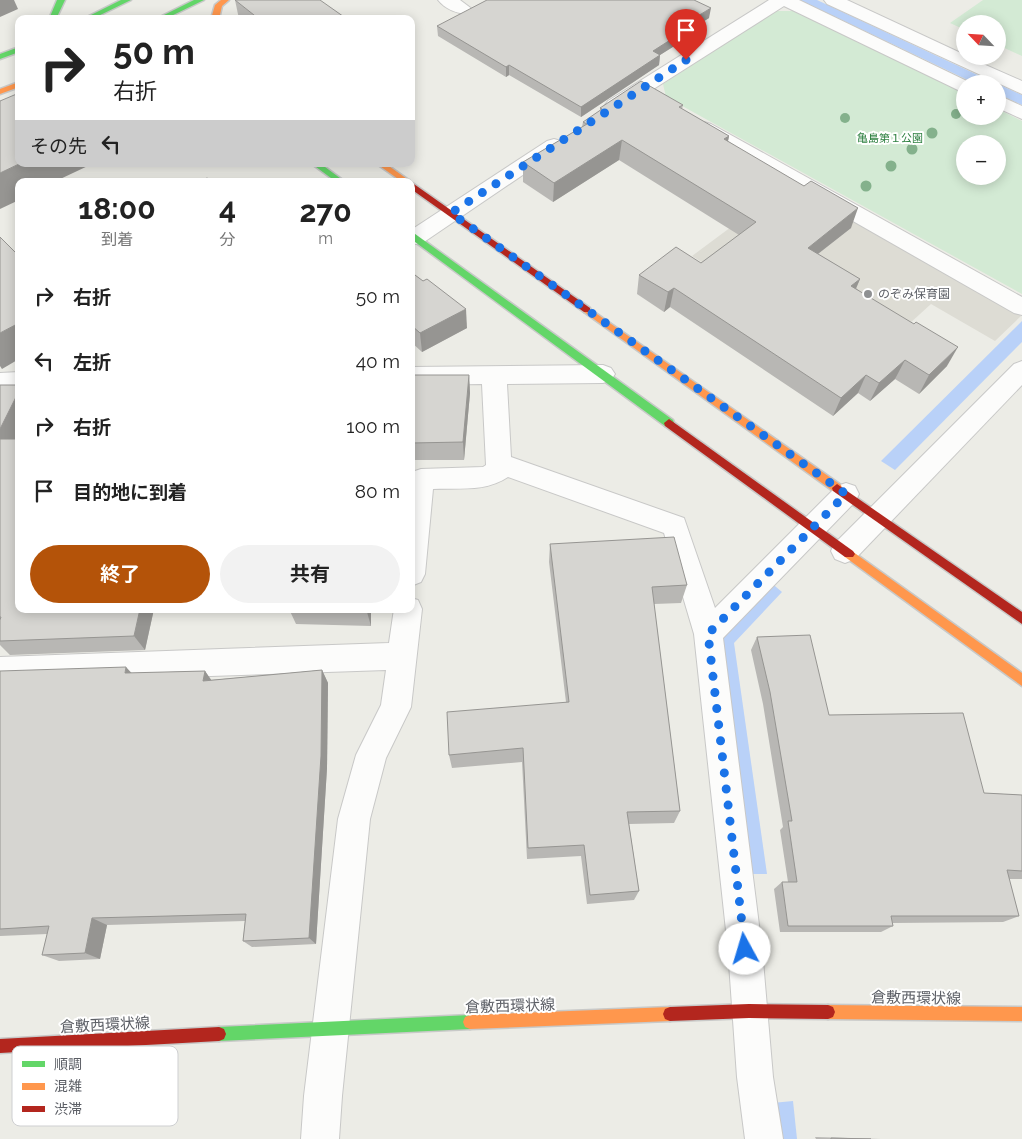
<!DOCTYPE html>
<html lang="ja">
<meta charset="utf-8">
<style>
body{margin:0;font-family:Raleway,"Noto Sans JP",sans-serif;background:#f2f2f2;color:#222;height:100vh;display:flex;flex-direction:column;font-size:19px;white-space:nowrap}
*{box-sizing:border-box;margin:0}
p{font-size:16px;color:#767676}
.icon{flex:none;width:28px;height:28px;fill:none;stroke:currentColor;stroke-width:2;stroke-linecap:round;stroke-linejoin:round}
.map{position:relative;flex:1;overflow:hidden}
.details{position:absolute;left:15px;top:178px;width:400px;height:435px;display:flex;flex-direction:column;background:#fff;border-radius:10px;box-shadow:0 2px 12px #0003}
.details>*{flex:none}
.hud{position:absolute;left:15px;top:15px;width:400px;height:152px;border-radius:10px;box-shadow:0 2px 12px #0003;background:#fff;color:#222;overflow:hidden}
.needle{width:32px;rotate:295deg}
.controls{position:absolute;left:956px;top:15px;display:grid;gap:10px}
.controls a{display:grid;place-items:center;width:50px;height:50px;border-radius:50%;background:#fff;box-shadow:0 2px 12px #0003;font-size:25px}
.pin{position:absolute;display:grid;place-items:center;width:42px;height:42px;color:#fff;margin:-51px -21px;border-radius:50% 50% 50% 0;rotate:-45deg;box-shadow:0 0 5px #0007}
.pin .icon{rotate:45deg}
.me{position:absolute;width:55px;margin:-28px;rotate:354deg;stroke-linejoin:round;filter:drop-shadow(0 0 4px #0008)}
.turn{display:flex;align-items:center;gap:18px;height:105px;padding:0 15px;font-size:22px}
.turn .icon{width:65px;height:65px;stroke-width:2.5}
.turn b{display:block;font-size:35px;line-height:42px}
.then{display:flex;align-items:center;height:48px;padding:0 15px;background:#0003;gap:10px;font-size:19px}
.eta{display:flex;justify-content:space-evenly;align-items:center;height:85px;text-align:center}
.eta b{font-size:30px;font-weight:700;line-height:35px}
.action{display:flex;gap:10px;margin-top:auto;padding:10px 15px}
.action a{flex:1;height:58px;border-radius:30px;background:#b45309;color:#fff;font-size:20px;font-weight:700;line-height:58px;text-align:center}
.action a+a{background:#f2f2f2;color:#222}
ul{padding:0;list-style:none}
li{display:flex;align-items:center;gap:15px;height:65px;padding:0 15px}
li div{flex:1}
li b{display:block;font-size:19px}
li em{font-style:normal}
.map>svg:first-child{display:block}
.education{fill:#dddcd4}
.green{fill:#d3ead4;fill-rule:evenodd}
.water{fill:#b9d1f8}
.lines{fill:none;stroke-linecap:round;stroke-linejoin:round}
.street-casing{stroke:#c8c8c7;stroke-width:2}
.fast-casing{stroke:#c8c9c8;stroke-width:3}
.slow-casing{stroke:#c8c9c8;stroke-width:3}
.jam-casing{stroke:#c8c9c8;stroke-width:3}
.street{fill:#fcfcfb;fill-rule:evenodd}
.fast{fill:#63d668;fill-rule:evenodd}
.slow{fill:#ff974d;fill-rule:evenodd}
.jam{fill:#b3261e;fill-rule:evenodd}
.tree{fill:#84b18c}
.wall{fill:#b8b7b4}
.shaded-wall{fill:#969592}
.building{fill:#d6d5d1;stroke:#969592}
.route{stroke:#1a73e8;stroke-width:9;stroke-dasharray:0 16.2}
.poi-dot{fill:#8e9092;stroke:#fff;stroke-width:2}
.labels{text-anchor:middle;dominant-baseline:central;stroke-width:4;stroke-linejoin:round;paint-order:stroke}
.far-park-label{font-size:11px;fill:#2f8142;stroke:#fff}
.poi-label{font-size:12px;fill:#5b5e65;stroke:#fff;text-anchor:start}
.near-street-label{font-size:15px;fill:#5b5e65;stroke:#fff}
.key{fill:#fff;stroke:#cecfd1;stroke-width:1}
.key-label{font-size:14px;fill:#5b5e65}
</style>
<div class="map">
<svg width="1022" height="1139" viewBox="0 0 1022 1139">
<rect width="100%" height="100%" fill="#ecece6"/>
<path class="education" d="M789,184L1021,316L995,341L931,304L864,365L692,256Z"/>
<g class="green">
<path d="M983,0H1022V56L998,45V24H965V30L950,23Z"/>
<path d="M776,11H793L965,93V116H998V109L1022,121V294L666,97L663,84ZM965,144H998V176H965Z"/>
</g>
<g class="water">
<path d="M800,0H817L997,84H976Z"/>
<path d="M998,84L1022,95V105L998,94Z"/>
<path d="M1022,321V342L895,470L881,461Z"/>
<path d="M769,581L782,592L734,643L767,874H746L715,637Z"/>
<path d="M793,1101L797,1139H777L772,1103Z"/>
</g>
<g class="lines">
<defs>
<g id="street">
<path d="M438,0H460L472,9L469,13C459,15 445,9 438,0Z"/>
<path d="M769,0H799L973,84H965V92L958,90L784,6L622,109L615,111L608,109L605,105L608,101Z"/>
<path d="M824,0H847L965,55V56L1022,81V94L827,4Z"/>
<path d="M998,95L1022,106V119L998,108Z"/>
<path d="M704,122L711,124L1022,297V315L1014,313L697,132L694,128L697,124Z"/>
<path d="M554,139L561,141L564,145L561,149L424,242L416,244L411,243V230L547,141Z"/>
<path d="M1022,361V385L855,559L845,563L835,559L831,551L835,543L1014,364Z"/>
<path d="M603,365L611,368L615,374L611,380L603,383L507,384L511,457L684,518L715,608L837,486L846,483L855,486L859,494L855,502L723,638L762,949L773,1077L783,1139H745L737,1077L728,949L694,634L664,533L508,477C486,492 459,488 433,489L425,574L421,582L411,586L412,472L421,469L483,467L486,465L482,384L411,385V367Z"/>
<path d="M19,372V390L0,391V373Z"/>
<path d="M411,598L418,600L422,609L411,707L386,758L370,819L342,1096L339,1139H301L304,1096L338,819L356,755L381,705L386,670L0,683V657L389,643L394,609H411Z"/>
</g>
<g id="fast">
<path d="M57,0H65L56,19H49Z"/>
<path d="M121,0H131L92,19H83Z"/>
<path d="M194,0H204L165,19H156Z"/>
<path d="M19,47V52L0,59V54Z"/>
<path d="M312,164H321L344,181H335Z"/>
<path d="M411,231L673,420L674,423L673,426H665L411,239Z"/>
<path d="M470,1015L475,1017L477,1022L475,1027L470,1029L219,1041L214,1039L212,1034L214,1029L219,1027Z"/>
</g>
<g id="slow">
<path d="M221,0H229L222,6L219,19H211L215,5Z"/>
<path d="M19,82V87L0,94V89Z"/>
<path d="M377,164H386L410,181H401Z"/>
<path d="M587,307L841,485L842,488L841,491H833L584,312V308Z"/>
<path d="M849,549L1022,673V686L845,557L843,554L845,551Z"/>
<path d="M828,1005L1022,1007V1021L828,1019L823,1017L821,1012L823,1007Z"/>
<path d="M670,1007L675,1009L677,1014L675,1019L670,1021L470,1029L465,1027L463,1022L465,1017L470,1015Z"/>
</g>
<g id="jam">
<path d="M411,182L590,308V312H584L411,189Z"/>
<path d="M669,419L853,551L855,554L853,557H845L665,426L664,423Z"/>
<path d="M837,484L1022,612V624L833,491L832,488Z"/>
<path d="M749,1004L828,1005L833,1007L835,1012L833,1017L828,1019L749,1018L670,1021L665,1019L663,1014L665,1009L670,1007Z"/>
<path d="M219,1027L224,1029L226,1034L224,1039L219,1041L0,1053V1039Z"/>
</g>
</defs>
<use href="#street" class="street-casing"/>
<use href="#fast" class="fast-casing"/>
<use href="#slow" class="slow-casing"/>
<use href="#jam" class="jam-casing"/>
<use href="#street" class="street"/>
<use href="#fast" class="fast"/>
<use href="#slow" class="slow"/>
<use href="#jam" class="jam"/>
</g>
<g class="tree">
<circle cx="956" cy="114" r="5"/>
<circle cx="845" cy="118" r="5"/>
<circle cx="932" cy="133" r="5.5"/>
<circle cx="912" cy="149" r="5.5"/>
<circle cx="891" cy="166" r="5.5"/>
<circle cx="866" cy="186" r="5.5"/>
</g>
<g class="wall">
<path d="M235,0L347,19H239Z"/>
<path d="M709,18L688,31L687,38L660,55L659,65L581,117L509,75L506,77L438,36L437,26Z"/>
<path d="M683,105L682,109L729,136L728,141L851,228L818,254L860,279L856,288L947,366L919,394L895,379L870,401L858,393L833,416L670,307L664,312L637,294L639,275L701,263L739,235L619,160L553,202L523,182V162L582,127L583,122L600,111V108Z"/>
<path d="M411,272L467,328L422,352L411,342Z"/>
<path d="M411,375H469L470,393L464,460H411Z"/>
<path d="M0,385H19V435L17,439L19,609H154L145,650L10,655L0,645Z"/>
<path d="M550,544L687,585L681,603L654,604L680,811L674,823L629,824L639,891L634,900L587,904L581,856L527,859L522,762L452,768L449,755L566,702L549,562Z"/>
<path d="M289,609H371V626L296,624Z"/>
<path d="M757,637L829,715L984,793L1022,795V879H1009L1019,916L1003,922L893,923V926L881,932H780L774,889L782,882H788L780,830L783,827L763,704L751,650Z"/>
<path d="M322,670L328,683L327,768L316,944L252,947L243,941L245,921L107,925L100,959L59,961L42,955L47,934L0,936V671L132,673L205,671L211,680Z"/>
<path d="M815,1137L881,1139H816Z"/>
</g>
<g class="shaded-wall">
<path d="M0,0H14L18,9L0,17Z"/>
<path d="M711,8L709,18L688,31L687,38L660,55L659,65L581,117V107L653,51L683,25Z"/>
<path d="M509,65V75L506,77V67Z"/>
<path d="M729,136L725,156L724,139Z"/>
<path d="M622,140L619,160L553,202L554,183Z"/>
<path d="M19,164H92L56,181H19V200L0,209V173Z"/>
<path d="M858,208L851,228L801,267L808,248Z"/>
<path d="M860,279L852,298L851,286Z"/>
<path d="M674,288L670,307L664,312L668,292Z"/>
<path d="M466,309L467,328L422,352L420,333Z"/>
<path d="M19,323V359L2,369L0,366V333Z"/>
<path d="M958,347L947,366L919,394L929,375Z"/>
<path d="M905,360L895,379L870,401L879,383Z"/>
<path d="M469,375L470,393L464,460L463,442Z"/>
<path d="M866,375L858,393L833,416L841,398Z"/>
<path d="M19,391V435L8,457L0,446V429Z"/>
<path d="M140,609H154L145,650L134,636Z"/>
<path d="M367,609H371V626L367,612Z"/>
<path d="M126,667L138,680L125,673Z"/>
<path d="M322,670L328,683L327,768L316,944L309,938Z"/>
<path d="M205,671L214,684L203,681Z"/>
<path d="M92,918L107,925L100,959L85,953Z"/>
</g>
<g class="building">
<path d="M235,0H320L347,19H259Z"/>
<path d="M487,0H694L711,8L683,25L689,28L653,51L660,55L581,107L509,65L506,67L437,26Z"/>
<path d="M641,81L683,105L679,107L729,136L724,139L804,186L811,181L858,208L808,248L860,279L851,286L914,324L916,322L958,347L929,375L905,360L879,383L866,375L841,398L674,288L668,292L639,275L676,247L701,263L756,222L622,140L554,183L523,162L587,124L583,122L602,109L600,108Z"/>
<path d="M19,93V164L0,173V101Z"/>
<path d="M207,178L212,181H201Z"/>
<path d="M0,237L19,256V323L0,333Z"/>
<path d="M411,272L423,281L427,279L466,309L420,333L411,325Z"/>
<path d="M411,375H469L463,442L411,443Z"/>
<path d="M0,385H19V391L0,429Z"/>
<path d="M0,439H19V609H140L134,636L0,641V620L1,617H0Z"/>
<path d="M674,537L687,585L652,587L680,811L627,812L639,891L590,895L584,845L528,848L523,748L449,755L447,712L569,702L550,544Z"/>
<path d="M289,609H367V612L289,610Z"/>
<path d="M810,635L829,715L963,713L984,793L1022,795V871L1007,870L1019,916H891L893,926H788L782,882H797L788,821H792L770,692L757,637Z"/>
<path d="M126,667L125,673L205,671L203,681L322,670L321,756L309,938L243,941L246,914L92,918L85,953L42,955L49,926L0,929V671Z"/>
<path d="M831,1138L871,1139H831Z"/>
</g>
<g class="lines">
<path class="route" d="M686,60L451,213L846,494L708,634L745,949"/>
</g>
<circle class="poi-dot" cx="868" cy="294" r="5"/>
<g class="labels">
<g class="far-park-label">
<text x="890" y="138">亀島第１公園</text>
</g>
<g class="poi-label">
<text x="878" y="294">のぞみ保育園</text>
</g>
<g class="near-street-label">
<text transform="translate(916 998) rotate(1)">倉敷西環状線</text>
<text transform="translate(510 1006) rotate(-2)">倉敷西環状線</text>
<text transform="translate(105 1025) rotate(-3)">倉敷西環状線</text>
</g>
</g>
<rect x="12" y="1046" width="166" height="80" rx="8" class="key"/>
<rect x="22" y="1061" width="23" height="6" fill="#63d668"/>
<rect x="22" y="1083" width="23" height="7" fill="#ff974d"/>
<rect x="22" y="1106" width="23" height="6" fill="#b3261e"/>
<g class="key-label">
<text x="54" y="1069">順調</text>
<text x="54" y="1091">混雑</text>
<text x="54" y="1114">渋滞</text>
</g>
</svg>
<div class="controls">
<a><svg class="needle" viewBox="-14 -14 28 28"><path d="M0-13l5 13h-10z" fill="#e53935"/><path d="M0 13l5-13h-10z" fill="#767676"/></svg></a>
<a>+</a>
<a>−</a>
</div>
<div class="pin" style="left:686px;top:60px;background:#d93025"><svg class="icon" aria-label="arrive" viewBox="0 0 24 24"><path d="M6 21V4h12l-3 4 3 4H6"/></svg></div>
<svg class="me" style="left:745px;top:949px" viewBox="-20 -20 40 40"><circle r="19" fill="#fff"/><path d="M0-13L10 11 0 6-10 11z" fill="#1a73e8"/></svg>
<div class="hud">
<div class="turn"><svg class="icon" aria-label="right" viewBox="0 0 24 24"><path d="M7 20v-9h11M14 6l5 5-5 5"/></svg><div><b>50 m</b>右折</div></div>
<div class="then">その先<svg class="icon" aria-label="left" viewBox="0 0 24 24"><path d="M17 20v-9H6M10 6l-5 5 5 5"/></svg></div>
</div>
<section class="details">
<div class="eta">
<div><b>18:00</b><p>到着</p></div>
<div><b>4</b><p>分</p></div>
<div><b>270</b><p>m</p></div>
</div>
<ul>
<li><svg class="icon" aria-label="right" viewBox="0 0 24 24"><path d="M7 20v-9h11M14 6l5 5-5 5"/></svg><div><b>右折</b></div><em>50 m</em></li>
<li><svg class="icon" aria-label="left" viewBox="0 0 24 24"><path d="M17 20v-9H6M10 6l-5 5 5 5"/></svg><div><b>左折</b></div><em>40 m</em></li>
<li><svg class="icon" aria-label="right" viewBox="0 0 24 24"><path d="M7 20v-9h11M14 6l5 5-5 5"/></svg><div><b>右折</b></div><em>100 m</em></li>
<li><svg class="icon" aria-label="arrive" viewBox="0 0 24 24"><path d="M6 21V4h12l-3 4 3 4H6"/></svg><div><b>目的地に到着</b></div><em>80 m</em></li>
</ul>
<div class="action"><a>終了</a><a>共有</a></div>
</section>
</div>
